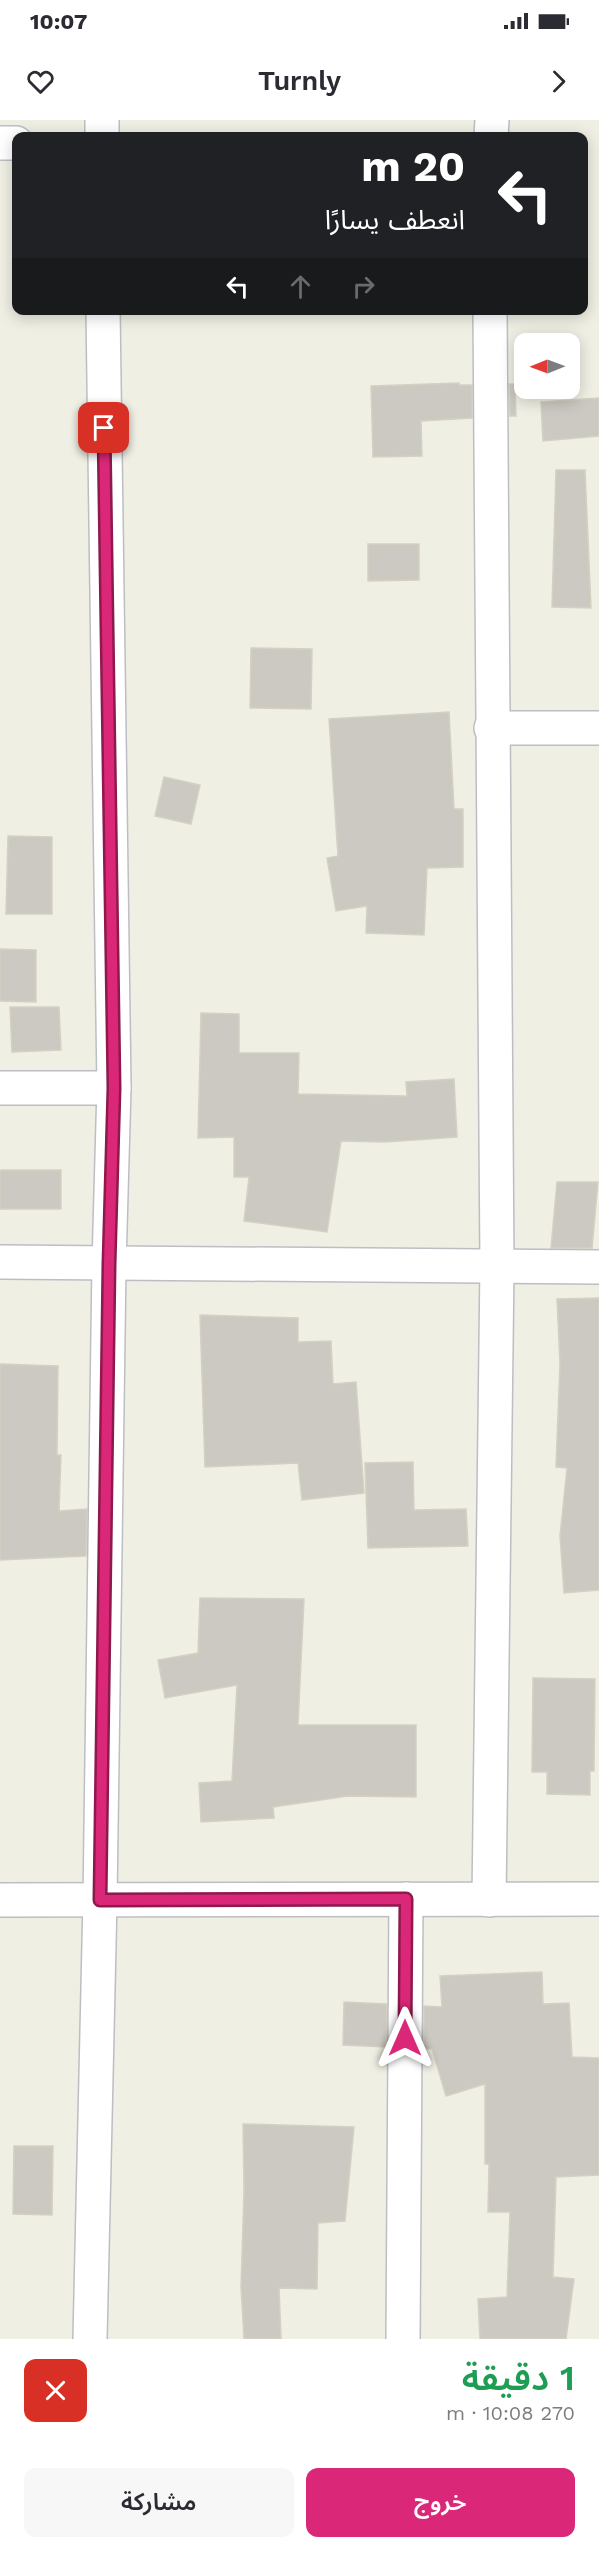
<!DOCTYPE html>
<html lang="ar">
<meta charset="utf-8">
<style>
body{margin:0;font-family:"Work Sans","Noto Sans Arabic",sans-serif;background:#f7f7f7;color:#2b2b33;direction:rtl;height:100vh;display:flex;flex-direction:column;font-size:22px;white-space:nowrap}
*{box-sizing:border-box;margin:0}
p{font-size:20px;color:#7c7c81}
.icon{flex:none;width:33px;height:33px;fill:none;stroke:currentColor;stroke-width:2;stroke-linecap:round;stroke-linejoin:round}
.map{position:relative;height:2219px;overflow:hidden;direction:ltr}
.drawer{display:flex;flex-direction:column;background:#fff;flex:1}
.drawer>*{flex:none}
.hud{position:absolute;left:12px;top:12px;width:576px;height:183px;border-radius:12px;box-shadow:0 3px 15px #0003;direction:rtl;background:#202124;color:#fff;overflow:hidden}
.needle{width:39px;rotate:269deg}
.fabs{position:absolute;left:514px;top:213px;display:grid;gap:12px}
.fabs a{display:grid;place-items:center;width:66px;height:66px;border-radius:12px;background:#fff;box-shadow:0 3px 15px #0003;font-size:30px}
.pin{position:absolute;display:grid;place-items:center;width:51px;height:51px;color:#fff;margin:-26px;border-radius:12px;box-shadow:0 3px 9px #0006}
.me{position:absolute;width:66px;margin:-33px;rotate:0deg;stroke-linejoin:round;filter:drop-shadow(0 0 4px #0008)}
.turn{display:flex;align-items:center;gap:21px;height:126px;padding:0 24px;font-size:27px}
.turn .icon{width:78px;height:78px;stroke-width:2.5}
.turn b{display:block;font-size:42px;line-height:51px}
.lanes{display:flex;align-items:center;height:57px;padding:0 24px;background:#0003;justify-content:center;gap:30px;direction:ltr}
.lanes .off{opacity:.35}
.round{display:grid;place-items:center;flex:none;width:63px;height:63px;border-radius:12px;background:#f7f7f7}
.head{display:flex;align-items:center;justify-content:space-between;height:102px;padding:0 24px}
h1{font-size:36px;font-weight:600;line-height:45px;color:#1e9e55}
.button{display:flex;gap:12px;margin-top:auto;padding:12px 24px}
.button a{flex:1;height:69px;border-radius:12px;background:#db2777;color:#fff;font-size:24px;font-weight:600;line-height:69px;text-align:center}
.button a+a{background:#f7f7f7;color:#2b2b33}
.status{display:flex;justify-content:space-between;align-items:center;height:42px;padding:0 30px;background:#fff;direction:ltr}
.status svg{height:16px;fill:currentColor}
header{display:flex;justify-content:space-between;align-items:center;height:78px;padding:0 24px;background:#fff;font-size:27px;font-weight:600}
.map>svg:first-child{display:block}
.building{fill:#cbc9c1;stroke:#d5d1c2;stroke-width:1.5}
.lines{fill:none;stroke-linecap:round;stroke-linejoin:round}
.minor-casing{stroke:#bcbec4;stroke-width:36}
.minor{stroke:#fff;stroke-width:33}
.route-casing{stroke:#8e194d;stroke-width:15}
.route{stroke:#db2777;stroke-width:10}
</style>
<div class="status"><b>10:07</b><svg viewBox="0 0 49 12"><path d="M0 12V9h3v3zM5 12V6h3v6zM10 12V3h3v9zM15 12V0h3v12zM26 1h20v11H26zM47 4h2v5h-2z"/></svg></div>
<header><svg class="icon" aria-label="forward" viewBox="0 0 24 24"><path d="M9 5l7 7-7 7"/></svg>Turnly<svg class="icon" aria-label="heart" viewBox="0 0 24 24"><path d="M12 20l-8-8c-3-5 5-10 8-4 3-6 11-1 8 4z"/></svg></header>
<div class="map">
<svg width="599" height="2219" viewBox="0 0 599 2219">
<rect width="100%" height="100%" fill="#f0efe4"/>
<g class="building">
<path d="M459,263V265H472V298L421,301L422,336L373,337L371,266Z"/>
<path d="M509,264H515L516,296H510Z"/>
<path d="M599,278V316L543,321L541,282Z"/>
<path d="M556,350H585L591,488L552,487Z"/>
<path d="M368,424H419V460L368,461Z"/>
<path d="M251,528L312,529L311,589L250,588Z"/>
<path d="M449,592L454,689H463V747L427,748L424,815L366,813L367,786L336,791L327,738L338,736L329,599Z"/>
<path d="M164,657L200,665L191,704L155,696Z"/>
<path d="M8,716L52,717V794H6Z"/>
<path d="M0,829L36,830V882L0,881Z"/>
<path d="M10,887H59L61,930L12,932Z"/>
<path d="M201,893L239,894V933H299L298,974L407,976L406,962L454,959L457,1017L385,1022L341,1021L327,1112L244,1101L249,1057H234V1017L198,1018Z"/>
<rect x="0" y="1050" width="61" height="39"/>
<path d="M557,1062H598L592,1128H551Z"/>
<path d="M599,1178V1470L564,1473L560,1416L567,1348L556,1347L560,1243L557,1179Z"/>
<path d="M200,1195L298,1198V1222L331,1221L333,1264L356,1262L364,1373L302,1380L298,1343L205,1347Z"/>
<path d="M0,1244L58,1246L57,1335H61L59,1391L87,1389L86,1436L0,1440Z"/>
<path d="M413,1342L414,1390L466,1389L468,1426L368,1428L365,1343Z"/>
<path d="M200,1478L304,1479L298,1605H416V1677L348,1676L273,1687L274,1698L201,1702L199,1663L232,1661L237,1565L165,1578L158,1540L198,1533Z"/>
<path d="M533,1558L595,1559L594,1651H590V1675L547,1674V1652H532Z"/>
<path d="M542,1852L543,1884L569,1883L572,1937L599,1938V2055L556,2057L553,2157L574,2159L566,2219H480L478,2179L507,2177L510,2092H488L489,2044H485V1964L446,1976L432,1929H424V1886L442,1887L440,1856Z"/>
<path d="M344,1882L387,1884L386,1927L343,1925Z"/>
<path d="M243,2004L354,2007L345,2101L318,2103L317,2169L279,2168L281,2219H244L241,2167L244,2071Z"/>
<path d="M14,2026H53L52,2095L13,2094Z"/>
</g>
<g class="lines">
<defs>
<g id="minor">
<path d="M102,16V0"/>
<path d="M491,16L492,0"/>
<path d="M0,23H16"/>
<path d="M491,608H599"/>
<path d="M0,968H114"/>
<path d="M0,1142L599,1147"/>
<path d="M0,1780L599,1779"/>
<path d="M489,1780L497,1146L490,190"/>
<path d="M90,2219L100,1780L109,1144L114,968L103,190"/>
<path d="M403,2219L406,1779"/>
</g>
</defs>
<use href="#minor" class="minor-casing"/>
<use href="#minor" class="minor"/>
</g>
<g class="lines">
<defs>
<path id="route" d="M104,308L114,968L109,1144L100,1780L406,1779L405,1918"/>
</defs>
<use href="#route" class="route-casing"/>
<use href="#route" class="route"/>
</g>
</svg>
<div class="fabs">
<a><svg class="needle" viewBox="-14 -14 28 28"><path d="M0-13l5 13h-10z" fill="#e53935"/><path d="M0 13l5-13h-10z" fill="#7c7c81"/></svg></a>
</div>
<div class="pin" style="left:104px;top:308px;background:#d93025"><svg class="icon" aria-label="arrive" viewBox="0 0 24 24"><path d="M6 21V4h12l-3 4 3 4H6"/></svg></div>
<svg class="me" style="left:405px;top:1918px" viewBox="-20 -20 40 40"><path d="M0-17L14 15 0 8-14 15z" fill="#db2777" stroke="#fff" stroke-width="4"/></svg>
<div class="hud">
<div class="turn"><svg class="icon" aria-label="left" viewBox="0 0 24 24"><path d="M17 20v-9H6M10 6l-5 5 5 5"/></svg><div><b>20 m</b>انعطف يسارًا</div></div>
<div class="lanes"><svg class="icon" aria-label="left" viewBox="0 0 24 24"><path d="M17 20v-9H6M10 6l-5 5 5 5"/></svg><svg class="icon off" aria-label="ahead" viewBox="0 0 24 24"><path d="M12 20V5M6 11l6-6 6 6"/></svg><svg class="icon off" aria-label="right" viewBox="0 0 24 24"><path d="M7 20v-9h11M14 6l5 5-5 5"/></svg></div>
</div>
</div>
<section class="drawer">
<div class="head"><div><h1>1 دقيقة</h1><p>270 m · 10:08</p></div><a class="round" style="background:#d93025;color:#fff"><svg class="icon" aria-label="close" viewBox="0 0 24 24"><path d="M6 6l12 12M18 6L6 18"/></svg></a></div>
<div class="button"><a>خروج</a><a>مشاركة</a></div>
</section>
